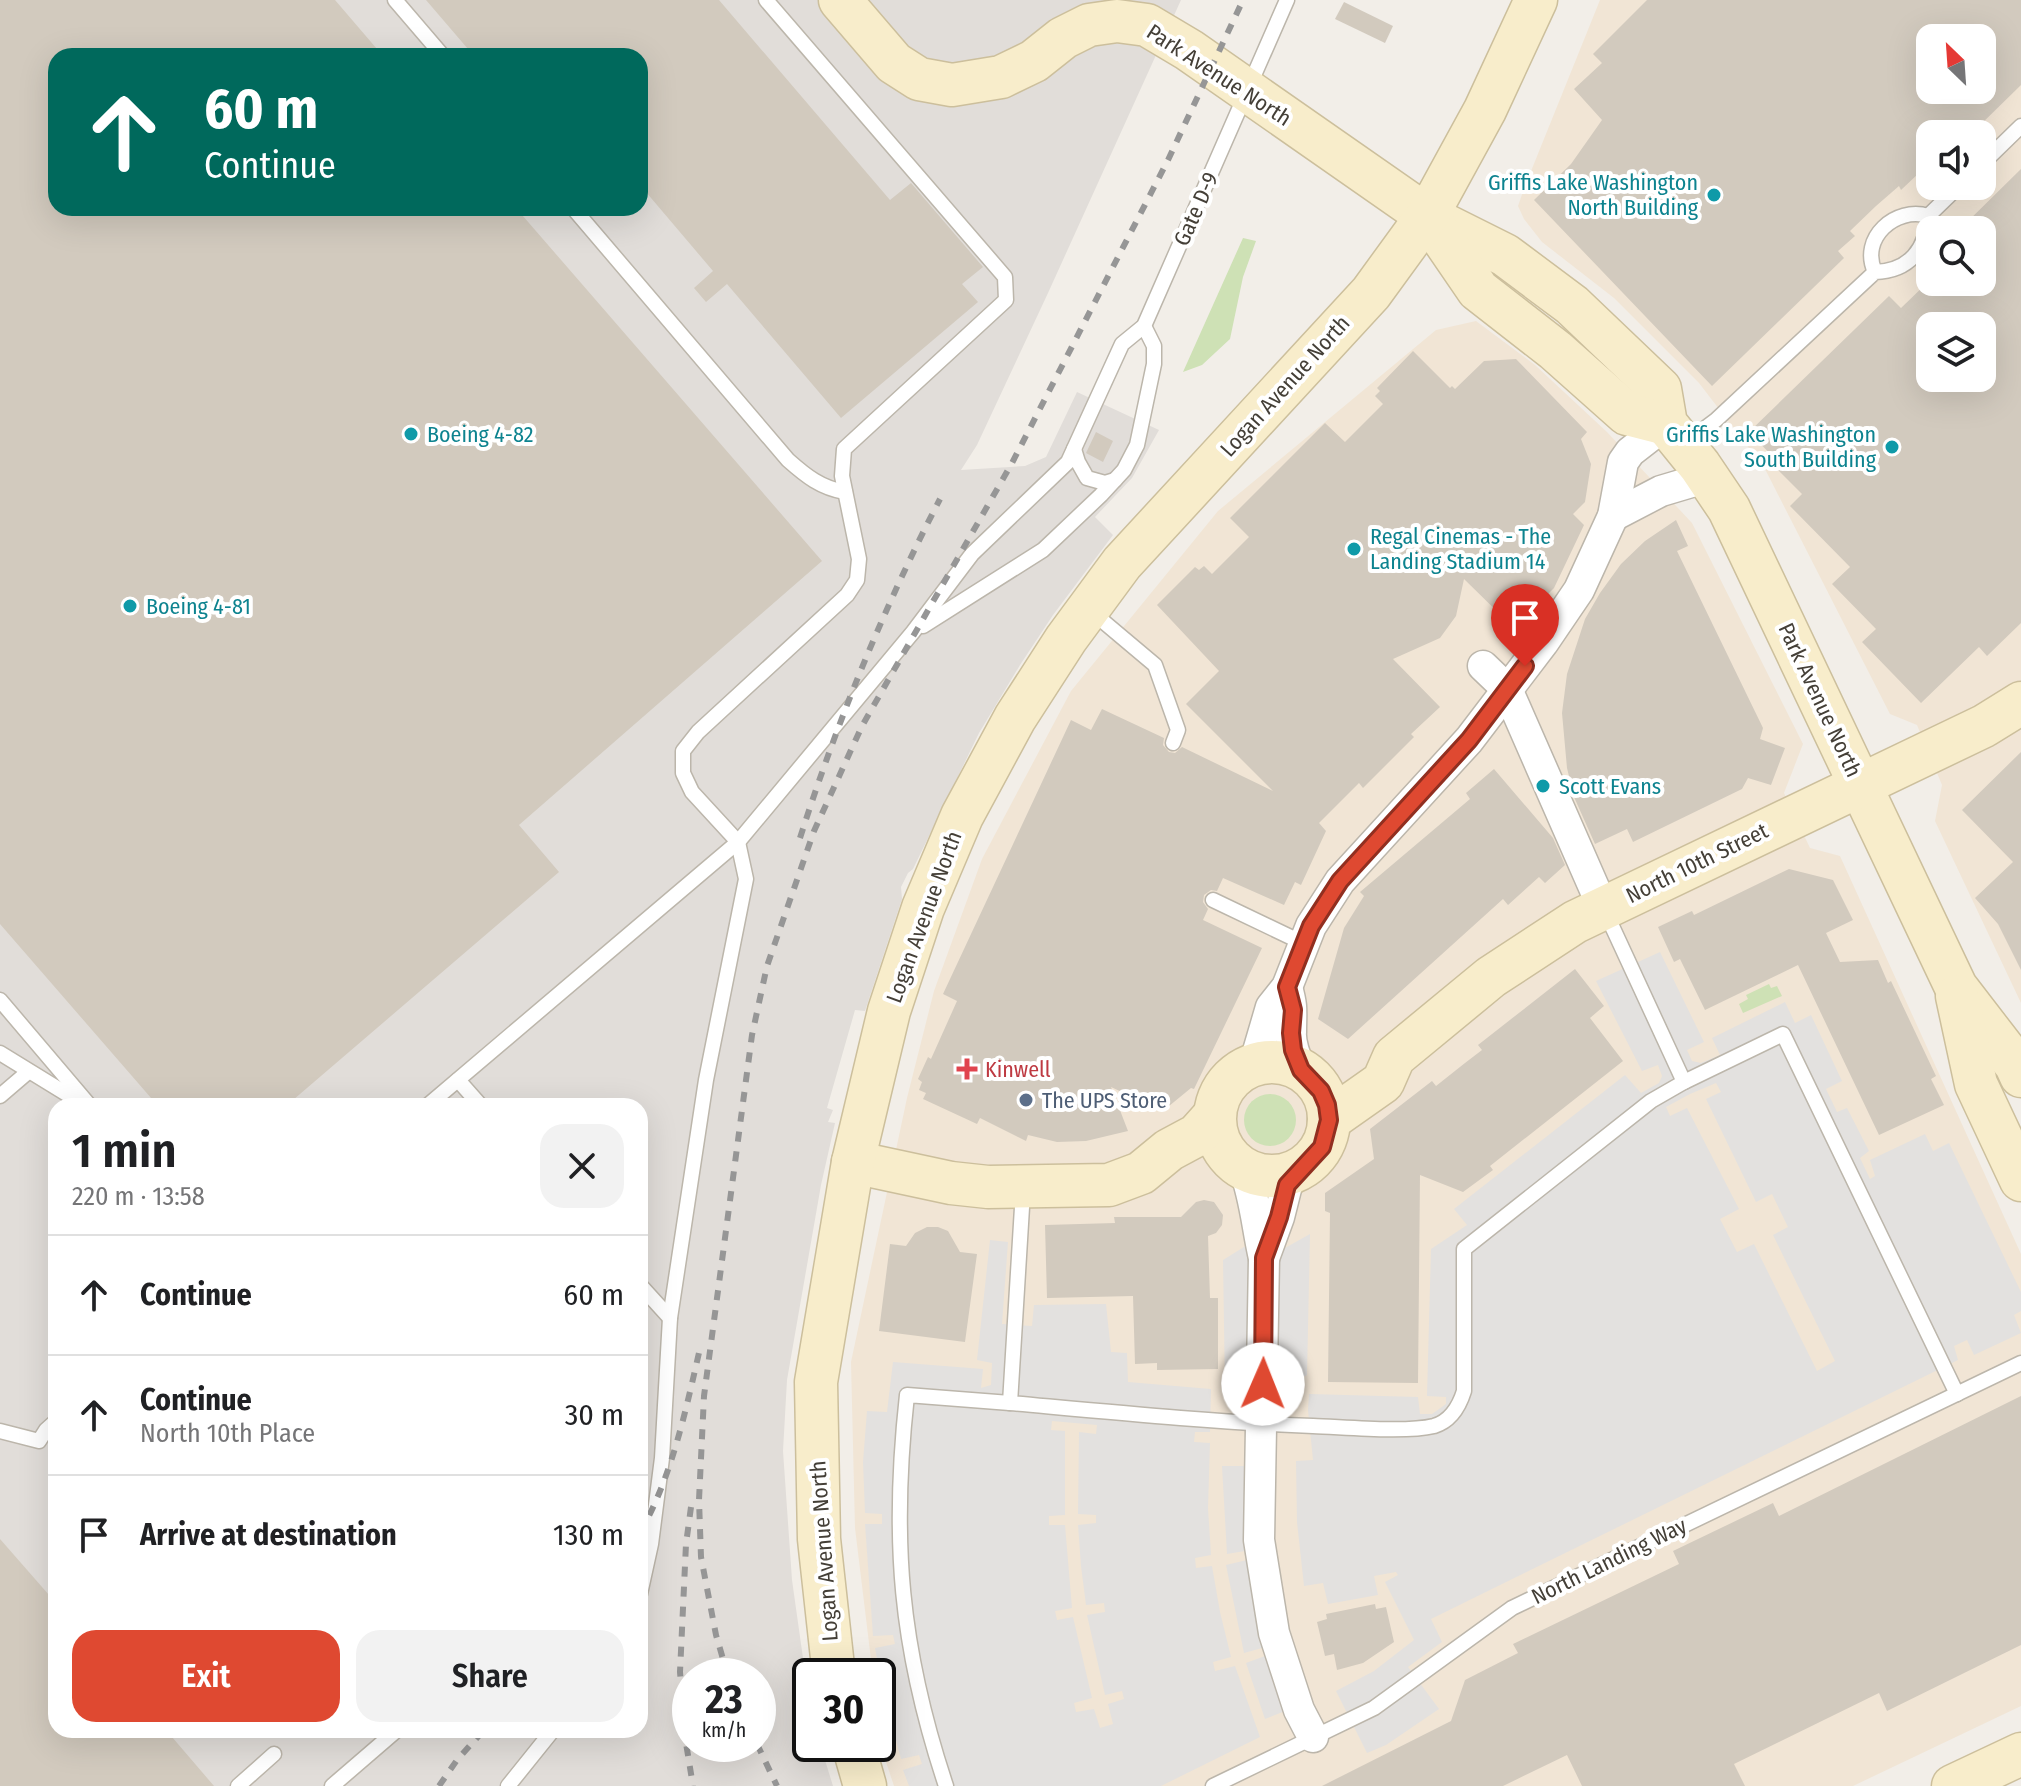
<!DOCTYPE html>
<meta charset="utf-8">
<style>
body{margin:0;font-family:"Fira Sans Condensed",sans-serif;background:#f2f2f2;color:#202124;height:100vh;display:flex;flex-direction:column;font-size:30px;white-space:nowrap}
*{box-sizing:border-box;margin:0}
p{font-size:26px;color:#757577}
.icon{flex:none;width:44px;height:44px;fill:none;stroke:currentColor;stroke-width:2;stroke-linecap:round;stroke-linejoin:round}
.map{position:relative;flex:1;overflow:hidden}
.sheet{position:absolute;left:48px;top:1098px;width:600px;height:640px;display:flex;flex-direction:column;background:#fff;border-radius:24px;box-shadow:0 8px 32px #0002}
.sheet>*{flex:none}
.hud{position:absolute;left:48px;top:48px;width:600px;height:168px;border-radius:24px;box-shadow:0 8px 32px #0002;background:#00695c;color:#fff;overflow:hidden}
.needle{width:52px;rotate:335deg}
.tools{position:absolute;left:1916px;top:24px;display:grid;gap:16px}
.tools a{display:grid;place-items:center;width:80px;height:80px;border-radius:16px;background:#fff;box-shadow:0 8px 32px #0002;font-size:40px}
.speed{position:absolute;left:672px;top:1658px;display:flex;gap:16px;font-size:40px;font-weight:700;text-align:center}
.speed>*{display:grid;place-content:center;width:104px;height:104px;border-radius:50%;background:#fff;box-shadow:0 8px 32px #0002;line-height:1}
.speed small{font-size:20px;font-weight:400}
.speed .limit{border:4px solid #111;border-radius:12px;background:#fff;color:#111}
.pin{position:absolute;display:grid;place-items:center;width:68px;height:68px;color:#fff;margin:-82px -34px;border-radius:50% 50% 50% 0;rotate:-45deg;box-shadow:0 0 8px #0007}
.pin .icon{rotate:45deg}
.me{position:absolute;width:88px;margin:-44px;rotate:1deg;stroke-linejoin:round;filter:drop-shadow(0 0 6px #0008)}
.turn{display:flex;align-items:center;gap:28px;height:168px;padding:0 24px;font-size:36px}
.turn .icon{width:104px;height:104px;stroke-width:2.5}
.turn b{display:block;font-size:56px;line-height:68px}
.round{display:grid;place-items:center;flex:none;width:84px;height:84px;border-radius:24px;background:#f2f2f2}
.headline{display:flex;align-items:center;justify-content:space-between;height:136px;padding:0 24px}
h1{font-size:48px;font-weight:600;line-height:60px}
.button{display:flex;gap:16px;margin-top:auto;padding:16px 24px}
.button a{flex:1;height:92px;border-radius:24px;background:#df4931;color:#fff;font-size:32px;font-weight:600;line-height:92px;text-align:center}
.button a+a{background:#f2f2f2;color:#202124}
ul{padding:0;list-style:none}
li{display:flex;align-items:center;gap:24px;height:120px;padding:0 24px;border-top:2px solid #e0e0e0}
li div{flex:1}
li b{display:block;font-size:30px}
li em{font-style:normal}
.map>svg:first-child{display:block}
.commercial{fill:#f1e5d5;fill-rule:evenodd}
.industrial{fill:#e1ddd9;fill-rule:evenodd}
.green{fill:#cee1b5}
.parking{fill:#e3e1df;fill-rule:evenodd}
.building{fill:#d2cabe;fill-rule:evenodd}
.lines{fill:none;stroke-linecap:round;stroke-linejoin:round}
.lane-casing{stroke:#bcb6ab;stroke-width:17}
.street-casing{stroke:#bcb6ab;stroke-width:33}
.secondary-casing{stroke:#ccbf9c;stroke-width:45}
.lane{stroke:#fff;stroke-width:14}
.street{stroke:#fff;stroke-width:30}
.secondary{stroke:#f8edcb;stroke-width:42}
.rail{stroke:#969696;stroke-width:6;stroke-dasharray:10 10;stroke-linecap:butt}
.route-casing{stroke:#912f20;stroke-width:20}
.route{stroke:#df4931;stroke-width:14}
.culture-dot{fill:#0f9aa8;stroke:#fff;stroke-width:3}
.health-dot{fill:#e0444e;stroke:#fff;stroke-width:3}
.service-dot{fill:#5c6f8a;stroke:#fff;stroke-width:3}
.labels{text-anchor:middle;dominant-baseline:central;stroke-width:8;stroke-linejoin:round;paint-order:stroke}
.street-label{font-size:22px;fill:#443f37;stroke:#fff}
.culture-label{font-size:22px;fill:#0d838f;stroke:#fff;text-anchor:start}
.health-label{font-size:22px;fill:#be3a42;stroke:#fff;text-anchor:start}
.service-label{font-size:22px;fill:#4e5e75;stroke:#fff;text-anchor:start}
</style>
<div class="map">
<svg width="2021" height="1786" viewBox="0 0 2021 1786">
<rect width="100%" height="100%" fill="#f2eee8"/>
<g class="commercial">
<path d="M1600,0H2021V1003L1935,821L1942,785L1917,725L1890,714L1765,469L1699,383L1614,298L1542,242L1524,219L1518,206L1525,186ZM1930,38H1982V90H1930ZM1930,134H1982V186H1930ZM1930,230H1982V282H1930ZM1930,326H1982V378H1930Z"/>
<path d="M1476,321L1535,365L1607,432L1692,523L1803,744L1784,793L1810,848L1840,856L2021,1254V1706L1853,1786H894L881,1747L878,1676H873L855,1528L851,1362L907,1098L934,991L982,859L1071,691L1218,511L1436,330Z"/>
</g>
<path class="industrial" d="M0,0H1181L1048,293L977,445L961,470L1025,466L1046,457L1077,392L1159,430L1132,478L1095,517L1113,535L1053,615L1020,665L979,733L913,869L908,873L901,887L902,899L865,1011L855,1010L827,1108L833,1110L828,1122L835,1123L821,1185L787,1380L783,1451L792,1580L810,1708V1744H820L833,1786H0ZM56,56H640V208H56ZM56,1106H640V1730H56ZM690,1676H758V1744H690Z"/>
<g class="green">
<path d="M1243,238L1256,241L1243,277L1230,339L1202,365L1183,372Z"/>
<path d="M1769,984L1771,988L1777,986L1782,996L1743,1013L1739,1004L1748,999L1746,995Z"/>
<circle cx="1270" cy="1120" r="26"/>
</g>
<g class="parking">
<path d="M1660,952L1704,1042L1687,1050L1692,1061L1701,1063L1720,1055L1712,1038L1785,1002L1795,1023L1811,1015L1842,1081L1826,1089L1837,1112L1847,1108L1869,1151L1860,1158L1870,1179L1875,1176L1870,1160L1925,1134L1933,1151L1949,1143L2021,1292V1311L2014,1315L2021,1333L1974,1355L1967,1340L1954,1346L1958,1360L1431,1619L1442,1642L1408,1667L1439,1709L1386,1745L1367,1753L1336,1691L1374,1671L1414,1640L1385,1582L1398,1575L1396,1572L1374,1576L1378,1595L1328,1604L1323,1583L1304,1586L1297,1522L1296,1461L1313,1460L1308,1410L1309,1394L1418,1397L1420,1414H1432L1446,1404V1397L1427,1396L1431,1249L1467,1225L1454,1209L1625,1075L1641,1093L1659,1083L1662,1076L1658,1065L1642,1071L1596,981ZM1716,1083L1721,1092L1706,1099L1756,1202L1772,1194L1788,1227L1773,1235L1835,1361L1817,1371L1754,1244L1737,1252L1720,1219L1739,1209L1687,1108L1670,1116L1666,1107L1690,1094Z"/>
<path d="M1310,1234L1307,1375L1285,1387L1252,1375L1225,1389L1223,1260L1244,1247L1285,1248Z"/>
<path d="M990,1240L1008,1242L1002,1324L1032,1326L1034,1305L1106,1304L1111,1352L1127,1353L1128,1382L1211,1389L1210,1432H1195L1194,1442L1210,1443L1208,1508L1211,1555L1195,1558L1196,1568L1212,1566L1220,1612L1231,1657L1213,1662L1215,1671L1235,1666L1260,1737L1161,1786H909L903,1770L922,1764L919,1755L901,1759L884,1696L875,1648L895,1644L893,1635L873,1636L865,1524H882V1514L865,1513L863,1462L867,1411L887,1412L893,1362L983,1369L981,1388L991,1385L992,1363L977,1360ZM1052,1421L1097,1425L1096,1434L1079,1432L1078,1514L1096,1515V1523L1078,1525L1081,1566L1086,1605L1104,1603L1105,1612L1087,1615L1105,1695L1122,1691L1124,1699L1108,1704L1113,1724L1100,1728L1094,1709L1076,1712L1074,1703L1092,1698L1073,1617L1057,1620L1055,1611L1072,1608L1065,1525H1049V1516L1065,1515V1431L1051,1430Z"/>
<path d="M1222,1466H1246L1290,1709L1265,1719L1246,1663L1265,1656L1262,1648L1244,1653L1226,1565L1247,1560L1245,1551L1227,1554Z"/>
</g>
<g class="building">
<path d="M0,0H335L383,56H56V208H516L822,561L519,825L559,872L286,1106H158L0,924Z"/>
<path d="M426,0H719L890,200L911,183L983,267L962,284L978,302L841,418L727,284L706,302L694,288L713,271L640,185V56H474Z"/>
<path d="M1647,0H2021V85L1971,134H1930V184L1919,173L1901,190L1899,186L1876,206L1850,231L1855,236L1838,251L1844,258L1712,386L1534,200L1571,164L1602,120L1574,89L1602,63L1593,54ZM1930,38H1982V90H1930Z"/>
<path d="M1344,2L1393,26L1385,43L1335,19Z"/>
<path d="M2021,169V623L1987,656L1979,647L1921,703L1862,642L1876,629L1832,584L1850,567L1790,506L1802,494L1774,466L1778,462L1749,432L1889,296L1901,308L1928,282H1982V230H1959ZM1930,326H1982V378H1930Z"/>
<path d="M1413,351L1450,388L1452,386L1455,389L1484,361L1516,359L1587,432L1581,439L1591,464L1585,502L1573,514L1584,525L1554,588L1514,628L1464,579L1456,616L1440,638L1393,659L1440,707L1411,734L1414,737L1363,788L1359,783L1319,823L1326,831L1301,885L1295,882L1284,905L1223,878L1217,891L1211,890L1204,895L1203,902L1208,909L1203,920L1262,948L1194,1089L1191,1088L1163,1111L1111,1087L1128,1131L1086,1141L1057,1142L1028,1135L1026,1141L980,1118L977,1124L923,1099L926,1093L919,1090L922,1082L918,1079L928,1057L931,1059L957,1001L943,994L1071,720L1091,730L1102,709L1164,738L1163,745L1169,752L1175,753L1182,747L1273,791L1186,704L1219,671L1157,605L1195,567L1199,570L1204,566L1212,574L1249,537L1230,518L1325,423L1345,442L1383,404L1375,396L1380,391L1377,388Z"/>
<path d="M1096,432L1113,441L1103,462L1086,453Z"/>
<path d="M1676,520L1688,546L1677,551L1763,728L1760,739L1785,748L1771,785L1748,778L1742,789L1633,842L1627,829L1595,844L1574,797L1567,768L1562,713L1567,674L1585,619L1600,593L1621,564L1645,541Z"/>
<path d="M2021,752V970L1998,924L1975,898L2013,862L1962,810Z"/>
<path d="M1494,769L1553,838L1565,865L1545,883L1539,877L1508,905L1503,899L1348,1039L1318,1019L1344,928L1364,896L1360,892L1470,799L1466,793Z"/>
<path d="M1789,869L1833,880L1853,920L1826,933L1840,962L1878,960L1888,983L1891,981L1936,1076L1931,1079L1944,1105L1879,1135L1798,965L1705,1010L1680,959L1674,962L1658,927L1692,911L1694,915Z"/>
<path d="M1575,969L1604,1006L1590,1018L1623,1061L1490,1166L1493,1170L1463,1192L1420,1175L1418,1383L1328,1382L1330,1213L1325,1211V1193L1374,1159L1370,1129L1432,1081L1436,1086L1465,1063L1482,1050L1478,1045Z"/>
<path d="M1204,1200L1214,1202L1223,1215L1222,1225L1216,1233L1208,1236L1210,1298H1218V1369L1157,1370V1363L1135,1364L1133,1296L1047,1298L1045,1225L1115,1223L1114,1217H1181L1196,1202Z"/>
<path d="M927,1227H938L948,1231L960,1252L977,1254L965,1342L879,1331L890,1244L906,1246L915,1233Z"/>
<path d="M2021,1396V1645L1887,1711L1879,1693L1734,1764L1745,1786H1582L1567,1755L1503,1786H1322L1451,1721L1465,1680L1518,1653L1513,1644L1679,1564L1673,1551L1773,1503L1779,1516Z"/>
<path d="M0,1539L56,1603V1730H166L214,1786H0Z"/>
<path d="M1375,1604L1376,1609L1386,1607L1394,1642L1363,1663L1337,1670L1334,1654L1325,1656L1317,1622L1327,1619L1326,1614Z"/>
</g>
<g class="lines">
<defs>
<g id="lane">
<path d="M395,0L443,56"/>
<path d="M1982,164L2021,126"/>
<path d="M573,208L788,460C806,476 821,488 845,492"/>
<path d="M1928,216L1959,186"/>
<path d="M1684,444L1716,420L1875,272C1909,271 1927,249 1928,216C1896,206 1859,238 1875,272"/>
<path d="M1074,449L1078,462L1087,478L1105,483L1115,480"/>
<path d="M1092,612L1155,665L1178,730L1173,743"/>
<path d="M923,626L1043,550L1101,495L1124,470L1137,445L1154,364V346L1144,326"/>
<path d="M1213,900L1303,943"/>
<path d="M1605,911L1684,1082"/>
<path d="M0,1000L90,1106"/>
<path d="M0,1053L83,1104"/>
<path d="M458,1080L481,1106"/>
<path d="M0,1096L28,1072"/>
<path d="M427,1106L738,842L913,632L972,554L1068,462L1122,344L1144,326L1287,0"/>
<path d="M1023,1191L1010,1403C1110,1412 1211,1422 1313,1426C1344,1427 1405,1433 1434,1426C1451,1421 1459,1407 1464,1391V1249L1651,1101L1684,1082L1783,1034L1957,1394"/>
<path d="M640,1285L670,1318"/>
<path d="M0,1431L39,1441L46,1430L56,1421"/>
<path d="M640,1594L651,1544L662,1458L670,1318L706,1080L746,879L738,842L692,792L683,773V751L698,732L847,595L857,580L859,559L842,476L844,449L1006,300L1005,277L766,0"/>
<path d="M238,1786L274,1754"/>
<path d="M332,1786L397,1730"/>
<path d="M508,1786L553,1730"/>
<path d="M946,1786C900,1648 891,1539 907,1395L1010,1403"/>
<path d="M1213,1786L1374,1708L1512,1608L2021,1363"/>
</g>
<g id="street">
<path d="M1613,516L1661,491L1708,477"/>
<path d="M1483,666L1507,689L1603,908"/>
<path d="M1287,987C1293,1009 1291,1010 1291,1032C1290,1045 1296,1058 1301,1070"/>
<path d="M1254,1065L1271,1007L1287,987L1311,926L1340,881L1469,740L1543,643L1579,590L1613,516L1623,462L1630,452L1666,424"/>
<path d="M1244,1169C1255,1197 1257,1228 1264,1258L1259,1540L1274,1633L1299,1710L1313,1737"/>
<path d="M1264,1258L1279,1217L1287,1185L1300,1169"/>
</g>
<g id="secondary">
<path d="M840,0L894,63L919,79L952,85L1001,77L1034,61L1063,38L1089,25L1117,21L1147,25L1189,50L1427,216L1505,255L1572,305L1660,389L1666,424L1700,466L1729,509L1956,987L2016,1065L2021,1076"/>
<path d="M1430,220L1478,290L1555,350L1627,414L1666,424"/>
<path d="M1957,996L1976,1084L2021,1180"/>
<circle cx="1272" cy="1119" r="57"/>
<path d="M1329,1120L1383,1082L1394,1057L1491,977L1575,922L1984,726L2021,703"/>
<path d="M853,1162L951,1183L988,1187L1109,1185L1141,1173L1169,1150L1197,1135L1214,1116"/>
<path d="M834,1676L819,1539L816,1382L853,1162L889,1011L923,908L962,816L1015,718L1066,639L1122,563L1371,293L1427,216L1485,110L1536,0"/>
<path d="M853,1744L865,1786"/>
<path d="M1953,1786L2021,1754"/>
</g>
</defs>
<use href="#lane" class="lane-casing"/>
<use href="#street" class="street-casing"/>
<use href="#secondary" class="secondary-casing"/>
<use href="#lane" class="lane"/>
<use href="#street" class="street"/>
<use href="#secondary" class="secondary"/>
<g class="rail">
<path d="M800,838C837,722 884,607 940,499"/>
<path d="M691,1507L686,1544L680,1672L686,1743L693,1786"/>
<path d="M640,1533C673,1474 686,1409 701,1344"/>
<path d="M728,1676L716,1635L701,1557L699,1500L704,1396L752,1035L767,966L814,831L862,726L1012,463L1168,160L1243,0"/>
<path d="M757,1744L777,1786"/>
<path d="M439,1786L457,1760L484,1730"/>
</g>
</g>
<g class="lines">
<defs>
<path id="route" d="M1263,1384L1264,1258L1279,1217L1287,1185L1322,1147L1329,1120L1327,1105L1321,1091L1301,1070L1293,1050L1291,1033L1293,1010L1287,987L1311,926L1340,881L1469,740L1525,666"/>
</defs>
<use href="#route" class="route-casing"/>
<use href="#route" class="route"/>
</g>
<g class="culture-dot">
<circle cx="1714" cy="195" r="8"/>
<circle cx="411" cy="434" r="8"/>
<circle cx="1892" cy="447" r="8"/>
<circle cx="1354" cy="549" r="8"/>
<circle cx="130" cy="606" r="8"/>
<circle cx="1543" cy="786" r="8"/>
</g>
<path class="health-dot" d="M963 1057h8v8h8v8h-8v8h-8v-8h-8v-8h8z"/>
<circle class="service-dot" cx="1026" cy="1100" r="8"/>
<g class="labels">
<g class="street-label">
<text transform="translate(1219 75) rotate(33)">Park Avenue North</text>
<text transform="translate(1196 209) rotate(-66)">Gate D-9</text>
<text transform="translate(1285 386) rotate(-48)">Logan Avenue North</text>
<text transform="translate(1820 700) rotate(65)">Park Avenue North</text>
<text transform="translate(1697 863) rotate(-26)">North 10th Street</text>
<text transform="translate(924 917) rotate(-70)">Logan Avenue North</text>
<text transform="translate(824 1551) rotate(-94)">Logan Avenue North</text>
<text transform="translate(1609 1561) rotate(-26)">North Landing Way</text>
</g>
<g class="culture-label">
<text x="1698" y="182" text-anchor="end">Griffis Lake Washington<tspan x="1698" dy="25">North Building</tspan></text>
<text x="427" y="434">Boeing 4-82</text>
<text x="1876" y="434" text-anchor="end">Griffis Lake Washington<tspan x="1876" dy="25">South Building</tspan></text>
<text x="1370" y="536">Regal Cinemas - The<tspan x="1370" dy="25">Landing Stadium 14</tspan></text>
<text x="146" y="606">Boeing 4-81</text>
<text x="1559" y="786">Scott Evans</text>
</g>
<g class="health-label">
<text x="985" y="1069">Kinwell</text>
</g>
<g class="service-label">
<text x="1042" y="1100">The UPS Store</text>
</g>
</g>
</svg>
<div class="tools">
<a><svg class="needle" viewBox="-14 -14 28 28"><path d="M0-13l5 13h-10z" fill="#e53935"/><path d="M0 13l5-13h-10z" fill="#757577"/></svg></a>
<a><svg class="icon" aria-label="sound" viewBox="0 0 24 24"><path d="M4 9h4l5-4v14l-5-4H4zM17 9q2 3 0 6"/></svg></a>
<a><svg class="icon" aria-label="search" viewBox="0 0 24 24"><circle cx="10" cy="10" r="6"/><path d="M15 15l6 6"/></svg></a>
<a><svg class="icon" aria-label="layers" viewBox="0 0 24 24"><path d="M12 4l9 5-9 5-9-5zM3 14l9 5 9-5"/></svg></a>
</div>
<div class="speed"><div>23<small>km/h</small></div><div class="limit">30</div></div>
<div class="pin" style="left:1525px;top:666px;background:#d93025"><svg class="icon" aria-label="arrive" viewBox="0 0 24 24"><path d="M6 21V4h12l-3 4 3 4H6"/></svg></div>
<svg class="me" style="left:1263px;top:1384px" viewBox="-20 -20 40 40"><circle r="19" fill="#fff"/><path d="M0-13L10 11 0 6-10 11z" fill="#df4931"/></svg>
<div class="hud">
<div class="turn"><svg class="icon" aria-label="ahead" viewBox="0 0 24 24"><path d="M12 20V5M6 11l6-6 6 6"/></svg><div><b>60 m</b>Continue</div></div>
</div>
<section class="sheet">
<div class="headline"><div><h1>1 min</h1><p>220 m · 13:58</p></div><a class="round"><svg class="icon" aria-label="close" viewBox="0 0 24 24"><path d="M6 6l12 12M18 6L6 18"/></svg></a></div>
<ul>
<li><svg class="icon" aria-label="ahead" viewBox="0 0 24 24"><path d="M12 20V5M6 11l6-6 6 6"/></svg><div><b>Continue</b></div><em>60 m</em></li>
<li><svg class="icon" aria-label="ahead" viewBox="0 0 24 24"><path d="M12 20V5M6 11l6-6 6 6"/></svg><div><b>Continue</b><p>North 10th Place</p></div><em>30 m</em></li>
<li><svg class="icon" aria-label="arrive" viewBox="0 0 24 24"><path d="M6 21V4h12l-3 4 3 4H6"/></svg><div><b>Arrive at destination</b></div><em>130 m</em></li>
</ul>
<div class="button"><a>Exit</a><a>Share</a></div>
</section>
</div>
